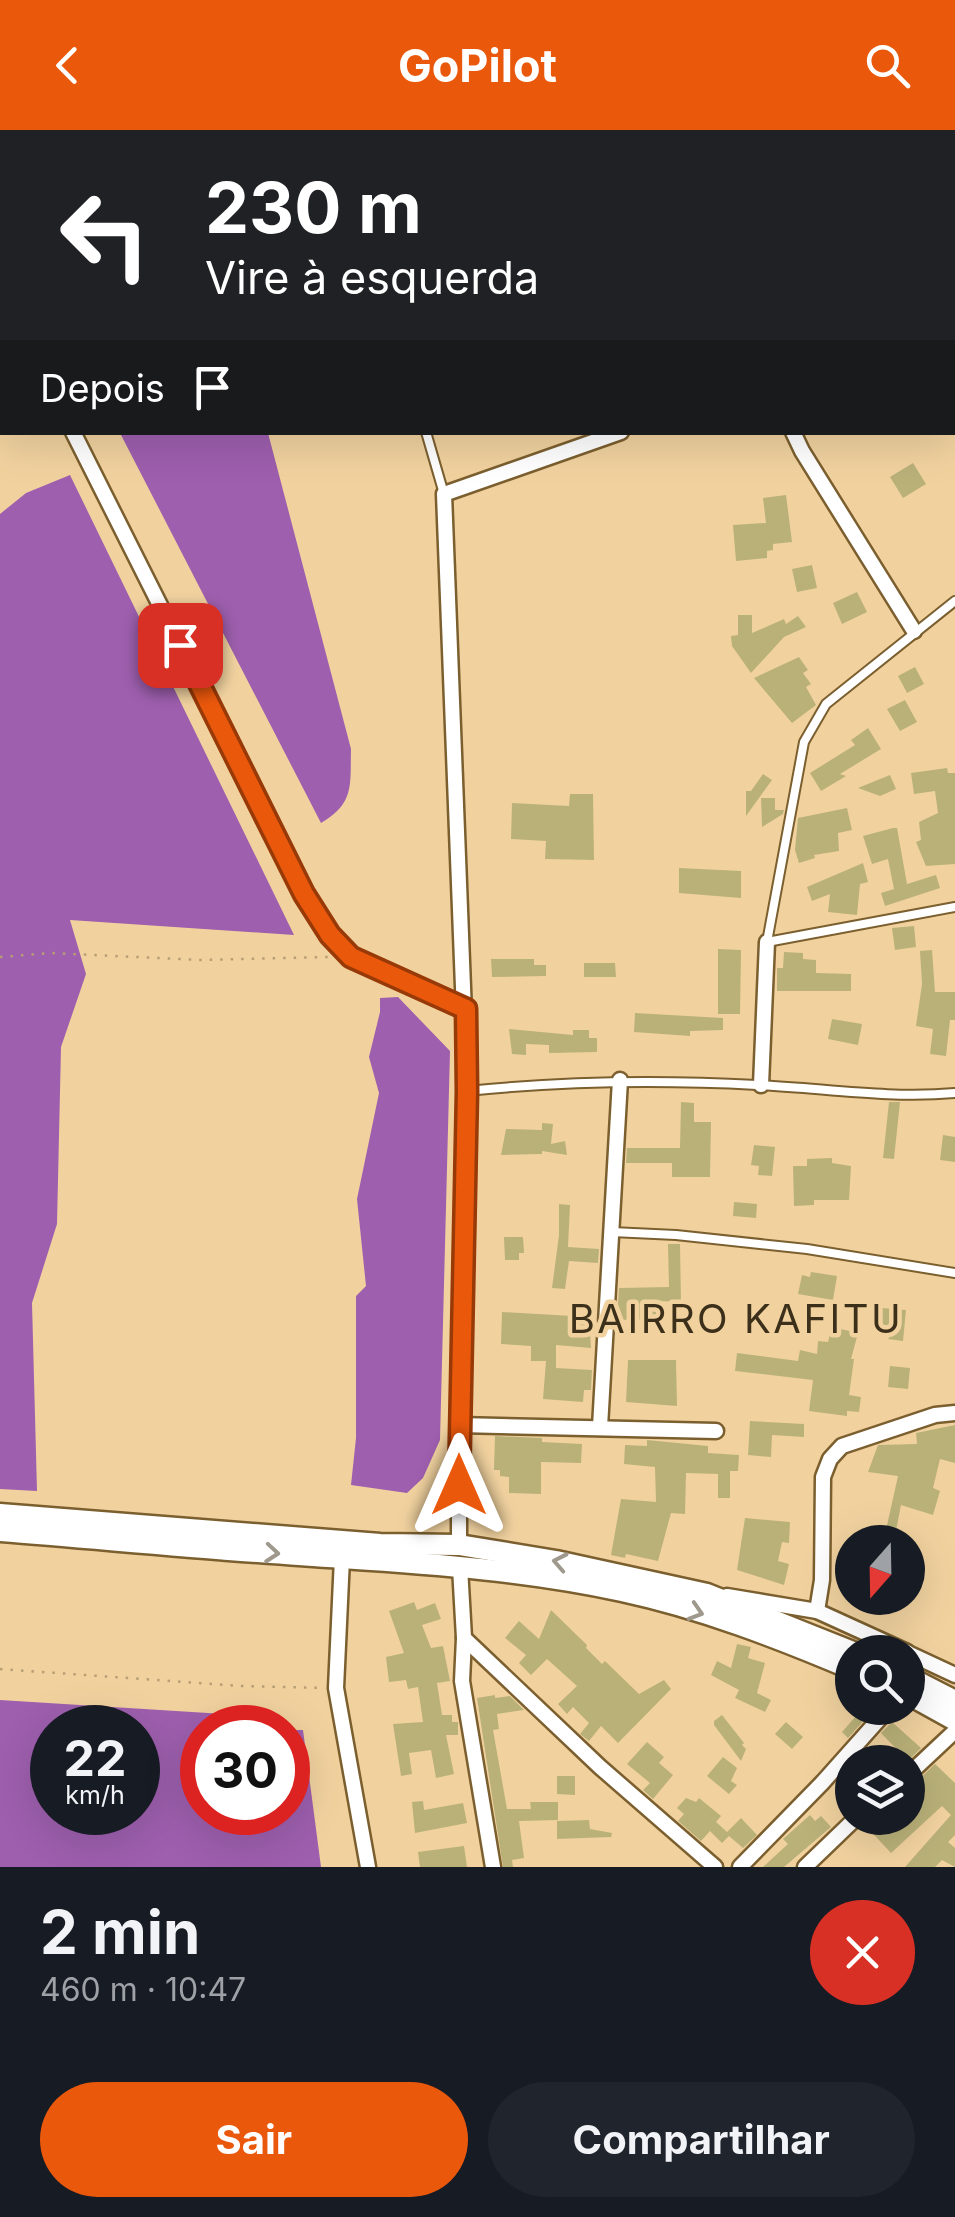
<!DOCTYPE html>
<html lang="pt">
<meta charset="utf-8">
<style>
body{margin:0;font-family:Inter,sans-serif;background:#20242c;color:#f1f3f6;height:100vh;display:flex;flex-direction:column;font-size:38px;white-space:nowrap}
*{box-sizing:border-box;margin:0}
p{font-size:32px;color:#9ea1a6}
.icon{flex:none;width:55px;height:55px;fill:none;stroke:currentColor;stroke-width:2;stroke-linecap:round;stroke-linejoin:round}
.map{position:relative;height:1737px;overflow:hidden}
.sheet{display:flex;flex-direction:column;background:#171b24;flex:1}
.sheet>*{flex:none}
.banner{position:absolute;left:0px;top:0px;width:955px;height:305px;box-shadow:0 10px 40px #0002;background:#202124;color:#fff;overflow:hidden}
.needle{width:65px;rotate:200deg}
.fabs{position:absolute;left:835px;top:1395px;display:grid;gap:20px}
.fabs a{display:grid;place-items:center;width:90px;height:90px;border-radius:50%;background:#171b24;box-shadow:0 10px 40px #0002;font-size:50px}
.speed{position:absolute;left:30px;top:1575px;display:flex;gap:20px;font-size:50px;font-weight:700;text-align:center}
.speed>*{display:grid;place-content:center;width:130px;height:130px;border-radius:50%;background:#171b24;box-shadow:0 10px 40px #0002;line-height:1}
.speed small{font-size:25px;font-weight:400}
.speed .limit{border:15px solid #d22;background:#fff;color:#111}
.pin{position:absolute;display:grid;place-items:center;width:85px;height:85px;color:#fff;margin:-42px;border-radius:20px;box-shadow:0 5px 15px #0006}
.me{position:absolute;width:110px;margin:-55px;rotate:0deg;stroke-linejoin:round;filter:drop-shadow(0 0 8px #0008)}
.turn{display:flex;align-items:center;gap:35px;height:210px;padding:0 40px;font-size:45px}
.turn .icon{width:130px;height:130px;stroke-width:2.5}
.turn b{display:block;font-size:70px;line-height:85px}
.then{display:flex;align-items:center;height:95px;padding:0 40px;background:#0003;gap:20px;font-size:38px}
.round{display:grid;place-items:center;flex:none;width:105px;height:105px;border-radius:52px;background:#20242c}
.head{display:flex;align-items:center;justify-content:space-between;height:170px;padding:0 40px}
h1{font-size:60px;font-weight:700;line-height:75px}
.button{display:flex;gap:20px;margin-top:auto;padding:20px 40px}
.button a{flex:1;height:115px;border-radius:60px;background:#ea580c;color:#fff;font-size:40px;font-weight:700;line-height:115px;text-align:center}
.button a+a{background:#20242c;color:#f1f3f6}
header{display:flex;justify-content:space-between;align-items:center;height:130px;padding:0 40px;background:#ea580c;color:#fff;font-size:45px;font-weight:700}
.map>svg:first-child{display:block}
.green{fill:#f8acac}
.water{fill:#9e5fae;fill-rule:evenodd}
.building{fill:#bab179}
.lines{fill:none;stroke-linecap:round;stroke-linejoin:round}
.service-casing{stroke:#7b5f2f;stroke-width:12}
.minor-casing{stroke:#7b5f2f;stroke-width:19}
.secondary-casing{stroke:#7b5f2f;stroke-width:25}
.path{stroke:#b79e75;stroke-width:2.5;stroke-dasharray:2.5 8;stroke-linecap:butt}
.service{stroke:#fff;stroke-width:8}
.minor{stroke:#fff;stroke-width:14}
.secondary{stroke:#fff;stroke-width:20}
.oneway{stroke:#9e988d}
.route-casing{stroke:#983908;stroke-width:25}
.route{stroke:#ea580c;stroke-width:18}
.labels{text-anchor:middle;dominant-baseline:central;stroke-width:9;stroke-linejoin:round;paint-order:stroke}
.quarter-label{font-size:40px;letter-spacing:2.5px;fill:#3c301b;stroke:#f1d29f}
</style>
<header><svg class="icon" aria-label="back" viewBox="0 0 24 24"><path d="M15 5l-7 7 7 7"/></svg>GoPilot<svg class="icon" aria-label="search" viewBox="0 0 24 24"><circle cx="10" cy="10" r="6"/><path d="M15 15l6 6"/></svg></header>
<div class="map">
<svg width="955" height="1737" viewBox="0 0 955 1737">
<rect width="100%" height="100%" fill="#f1d29f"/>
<path class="green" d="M270,0H812L811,2Z"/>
<g class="water">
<path d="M0,0H206L207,2H2V73Z"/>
<path d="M120,303H268L351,619C350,655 355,673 321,693Z"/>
<path d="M70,345L294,805L70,790L86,844L61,917L57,1094L32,1173L37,1361L0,1359V384L26,363Z"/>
<path d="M398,867L450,921L440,1310L423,1348L407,1363L351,1355L356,1308V1166L366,1156L357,1069L379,963L369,927L380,882V868Z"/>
<path d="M0,1570L224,1584L225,1597L202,1598V1682H288V1600H303L321,1737H0ZM52,1598H138V1682H52Z"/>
</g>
<g class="building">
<path d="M913,333L926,354L903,368L890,347Z"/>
<path d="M786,365L792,412L773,414V420L767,421V428L736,431L733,395L766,393L763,368Z"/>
<path d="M812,435L817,458L797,462L792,439Z"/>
<path d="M857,462L867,482L842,494L833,473Z"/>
<path d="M738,485H752V503L784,489L786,494L798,486L806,497L784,507L751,543L732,516L731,506L738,505Z"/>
<path d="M799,527L808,540L803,543L811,554L806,557L816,575L792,593L754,548Z"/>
<path d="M915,537L924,554L907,563L898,546Z"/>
<path d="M905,570L917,592L900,601L887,579Z"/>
<path d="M868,598L881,619L840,644L846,646L821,661L810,643L855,615L851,610Z"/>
<path d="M947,638L948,643H955V734L926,736L916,712L921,710L919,692L938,683L935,661L914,664L911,643Z"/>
<path d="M763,644L772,650L746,686V661H751Z"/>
<path d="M890,645L896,659L880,666L858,658Z"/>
<path d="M570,664H593L594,730L545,729L546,711L511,709L512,673L569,676Z"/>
<path d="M761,668H775V680H784L783,684L762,697Z"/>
<path d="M847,678L852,700L838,703L839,721L814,725L815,728L799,733L795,720L798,688Z"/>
<path d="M893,698H897L907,754L936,745L940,758L885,776L881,763L894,759L888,729L872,734L863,706Z"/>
<path d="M863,733L868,752L860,754L857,785L828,782L830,764L812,771L807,757Z"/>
<path d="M679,738L741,741V768L679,763Z"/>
<path d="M914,796L916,817L895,820L892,798Z"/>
<path d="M718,819L741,820L740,884H718Z"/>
<path d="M932,820L935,862H955V890H950L946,926L930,924L933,899L916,896L922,854L920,821Z"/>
<path d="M784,822L803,823V829L816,830V843L851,844V861H777V838H783Z"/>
<path d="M491,829H534V835H546V846L492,847Z"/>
<path d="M584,833H615L616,847H584Z"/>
<path d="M635,883L723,888V900L690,901V906L634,902Z"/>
<path d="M832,889L862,894L858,915L828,909Z"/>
<path d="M509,899L573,905V900H589V908H597V922L549,923V915L526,914V925L512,924Z"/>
<path d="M681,972L694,973V992H711L710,1047H672V1033H626L627,1018H680Z"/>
<path d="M889,972H900L894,1029L883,1028Z"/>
<path d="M542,993L553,994L551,1014L565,1011L567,1025L542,1021V1024L501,1025L506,999L542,1000Z"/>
<path d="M943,1005L955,1007V1032L940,1030Z"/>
<path d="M754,1015L775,1017L772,1046L758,1045L759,1036L751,1035Z"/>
<path d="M832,1028V1033L851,1036L849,1070H814V1075L794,1076L793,1036H807V1029Z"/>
<path d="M734,1072L757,1074L756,1088L733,1086Z"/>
<path d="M559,1074L570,1075L568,1117L599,1119L598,1133L569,1131L565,1159L552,1158L559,1105Z"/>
<path d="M504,1107H523L524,1123H519V1130H505Z"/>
<path d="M668,1114H680L681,1172L659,1171V1189L617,1190L619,1158L669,1157Z"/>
<path d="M811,1142L837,1146L833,1170L798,1164L802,1145L810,1147Z"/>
<path d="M882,1178L906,1180L903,1211L888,1209L897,1198L880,1197Z"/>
<path d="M502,1182L589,1187L591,1218L556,1215V1238L592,1240L591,1260H584L583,1272L543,1269L546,1231H531V1216L501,1214Z"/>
<path d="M832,1197L858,1203L851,1229H854L849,1265L861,1267L859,1282L847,1281V1286L809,1281L813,1250L735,1241L737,1223L798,1231L800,1220L817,1224L818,1211L828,1212Z"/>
<path d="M628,1230H676L677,1276L626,1272Z"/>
<path d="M890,1236L910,1238L908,1259L888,1257Z"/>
<path d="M750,1291L804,1294V1307L772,1305L771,1327L748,1325Z"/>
<path d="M955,1295V1333L940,1329L933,1358L940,1361L933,1385L901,1375L894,1411L884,1409L898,1346L868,1342L878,1315L917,1314L916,1303Z"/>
<path d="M495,1306L542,1308V1312L582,1314L581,1333L541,1332V1364L509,1363V1347L500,1346V1340H494Z"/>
<path d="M647,1310L708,1316V1323L739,1325L738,1341H730V1368H718V1344L686,1343L685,1384L671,1383L658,1431L626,1424L625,1428L611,1425L621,1369L656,1372L655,1337L624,1334L625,1315L647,1316Z"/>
<path d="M745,1388L790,1392L789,1413L782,1412L778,1431L789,1434L784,1455L737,1440Z"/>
<path d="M414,1472L417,1480L435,1473L441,1489L422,1495L431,1518L443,1516L450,1551L437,1553L442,1585H452V1592H458V1605H446L454,1644L436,1648L431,1620L409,1623L412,1644L401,1646L393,1594L423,1592L418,1557L408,1559L406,1550L389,1552L386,1527L404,1523L389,1481Z"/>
<path d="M551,1480L587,1515L586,1518L602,1534L605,1531L639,1564L664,1550L671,1559L618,1613L601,1596L589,1611L580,1604L589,1593L573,1577L567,1584L558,1574L577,1556L547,1529L531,1545L519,1533L526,1525L505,1508L519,1491L539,1509Z"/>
<path d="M737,1514L751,1517L748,1528L765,1533L757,1563L771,1570L765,1582L735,1568L739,1560L711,1545L717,1531L731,1538Z"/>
<path d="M495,1565V1568L510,1566L524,1580L497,1584L499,1599L493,1600L507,1679H531L530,1672H558V1690L519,1691L524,1728L512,1730L513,1737H503L477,1568Z"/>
<path d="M863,1578L874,1579L848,1608L842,1602Z"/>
<path d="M722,1585L744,1613L742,1615L746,1619L741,1631L714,1595V1591Z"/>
<path d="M786,1592L803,1607L792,1619L775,1604Z"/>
<path d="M892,1592L921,1618L908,1631L881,1603Z"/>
<path d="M647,1612L664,1627L659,1633L673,1645L653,1669L643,1660L650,1653L627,1634Z"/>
<path d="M723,1627L737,1638L731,1651L737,1655L729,1664L707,1646Z"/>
<path d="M935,1634L955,1653V1705L948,1712L955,1718V1737L942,1730L935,1737H905L951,1685L942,1676L891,1723L864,1694L866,1688H908V1660Z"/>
<path d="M557,1646H575V1665L557,1664Z"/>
<path d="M686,1668L696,1672L699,1668L721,1686L716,1692L727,1702L741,1688L757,1705L743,1718L729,1706L722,1713L710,1701L701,1711L678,1691L684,1684L677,1678Z"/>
<path d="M423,1671L424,1680L463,1673L467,1693L415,1703L412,1672Z"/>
<path d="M810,1685L815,1691L821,1686L831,1697L784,1737H763L788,1714L783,1709Z"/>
<path d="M589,1690L590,1699L612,1703L611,1707L557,1709V1691Z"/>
<path d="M464,1716L467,1737H420L418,1722Z"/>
</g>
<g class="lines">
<defs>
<g id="service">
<path d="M267,0V2"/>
<path d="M841,2L842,0"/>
<path d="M426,302L444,364"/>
<path d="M955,471L826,574L804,612L767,812L955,777"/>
<path d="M467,961C564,951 660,950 757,955C824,958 888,969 955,963"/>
<path d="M612,1102L676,1105L807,1119L955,1143"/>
</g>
<g id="minor">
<path d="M0,156L2,161"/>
<path d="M952,184L955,183"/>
<path d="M73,302L305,764L330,805L351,827L466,879"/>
<path d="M793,302L802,321L914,501"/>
<path d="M761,955L767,812"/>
<path d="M459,1295L716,1301"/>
<path d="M600,1297L620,950"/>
<path d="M459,1415V1295L467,961L444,364L621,302"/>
<path d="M342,1428L336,1558L368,1737"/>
<path d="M460,1437L464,1508L462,1551L493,1737"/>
<path d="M727,1466L817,1481L907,1522"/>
<path d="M817,1481L822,1450L823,1347L830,1329L842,1316L935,1285L955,1283"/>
<path d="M464,1508L600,1637L715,1737"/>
<path d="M908,1523L955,1545"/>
<path d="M908,1645L955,1601"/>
<path d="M740,1737L823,1652L889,1578"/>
<path d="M805,1737L856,1688"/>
</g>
<g id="secondary">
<path d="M0,1384L380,1414L459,1415L556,1431L707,1464L853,1522"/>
<path d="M0,1401C114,1410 228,1421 342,1428C435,1434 530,1441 622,1461C701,1478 779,1508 852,1539"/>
<path d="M908,1547L955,1571"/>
<path d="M908,1564L955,1590"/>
</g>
</defs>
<use href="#service" class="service-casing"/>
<use href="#minor" class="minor-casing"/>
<use href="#secondary" class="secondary-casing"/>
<g class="path">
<path d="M0,827L50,823L201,830L329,827"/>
<path d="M0,1539L241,1556L324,1558"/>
</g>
<use href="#service" class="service"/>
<use href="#minor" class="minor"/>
<use href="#secondary" class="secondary"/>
</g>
<defs><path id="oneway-chevron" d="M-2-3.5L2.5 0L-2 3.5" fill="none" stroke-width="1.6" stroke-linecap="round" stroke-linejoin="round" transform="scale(2.5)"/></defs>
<g class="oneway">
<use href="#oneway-chevron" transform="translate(272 1423) rotate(5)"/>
<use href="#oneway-chevron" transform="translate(560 1432) rotate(-169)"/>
<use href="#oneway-chevron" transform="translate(696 1482) rotate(17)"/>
</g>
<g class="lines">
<defs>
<path id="route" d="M180,515L304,764L330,805L351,827L466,879L467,961L459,1355"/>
</defs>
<use href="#route" class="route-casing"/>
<use href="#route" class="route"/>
</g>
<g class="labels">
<g class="quarter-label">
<text x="736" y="1188">BAIRRO KAFITU</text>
</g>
</g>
</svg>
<div class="fabs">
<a><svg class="needle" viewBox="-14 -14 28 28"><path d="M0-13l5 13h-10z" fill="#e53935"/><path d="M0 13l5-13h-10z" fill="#9ea1a6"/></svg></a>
<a><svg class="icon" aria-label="search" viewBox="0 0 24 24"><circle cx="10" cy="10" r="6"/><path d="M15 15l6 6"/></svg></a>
<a><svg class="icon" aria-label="layers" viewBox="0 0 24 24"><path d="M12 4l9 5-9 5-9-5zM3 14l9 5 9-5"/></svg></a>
</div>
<div class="speed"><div>22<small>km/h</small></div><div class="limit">30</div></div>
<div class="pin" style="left:180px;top:515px;background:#d93025"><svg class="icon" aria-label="arrive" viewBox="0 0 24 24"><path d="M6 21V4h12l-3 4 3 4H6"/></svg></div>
<svg class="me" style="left:459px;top:1355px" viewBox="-20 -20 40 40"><path d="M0-17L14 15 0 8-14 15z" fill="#ea580c" stroke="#fff" stroke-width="4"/></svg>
<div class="banner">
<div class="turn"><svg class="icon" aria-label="left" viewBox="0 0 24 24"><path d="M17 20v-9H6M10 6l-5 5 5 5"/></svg><div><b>230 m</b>Vire à esquerda</div></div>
<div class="then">Depois<svg class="icon" aria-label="arrive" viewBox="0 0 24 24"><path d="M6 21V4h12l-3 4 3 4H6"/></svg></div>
</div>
</div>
<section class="sheet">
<div class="head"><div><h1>2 min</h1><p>460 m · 10:47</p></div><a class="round" style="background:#d93025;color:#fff"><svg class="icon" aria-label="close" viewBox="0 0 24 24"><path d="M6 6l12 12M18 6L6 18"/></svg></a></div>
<div class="button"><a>Sair</a><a>Compartilhar</a></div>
</section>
